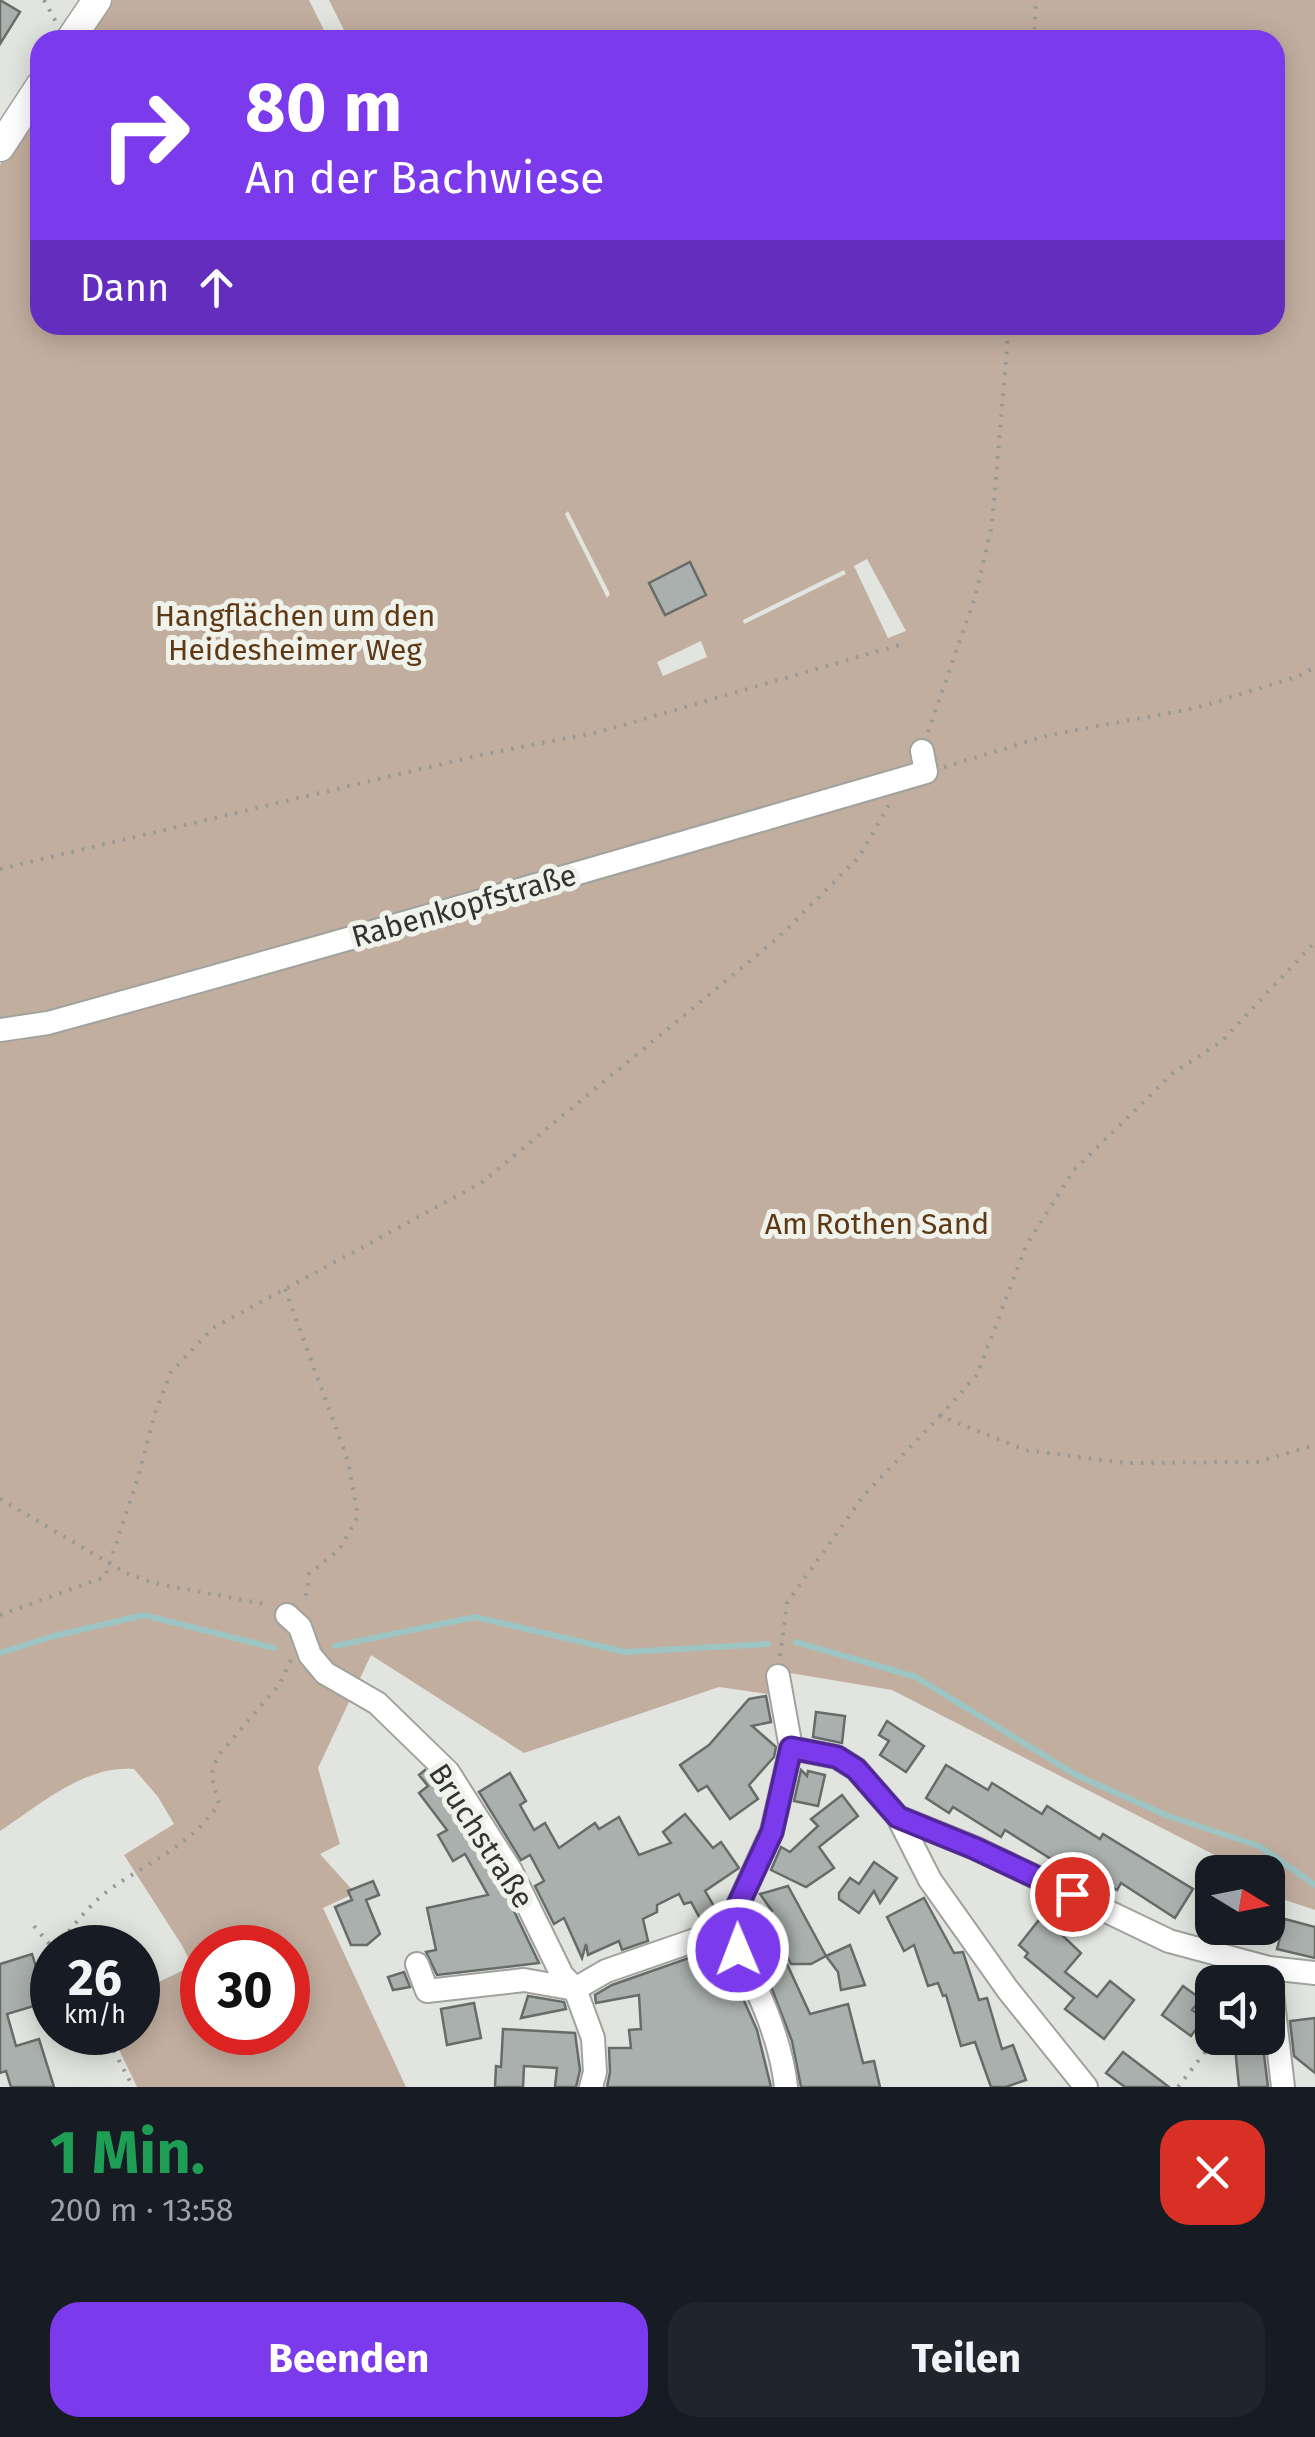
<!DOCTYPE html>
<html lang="de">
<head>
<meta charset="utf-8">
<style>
	:root { --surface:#171b24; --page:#20242c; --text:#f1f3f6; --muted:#9ea1a6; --accent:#7c3aed }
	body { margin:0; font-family:"Fira Sans",sans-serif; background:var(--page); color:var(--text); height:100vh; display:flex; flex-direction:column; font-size:38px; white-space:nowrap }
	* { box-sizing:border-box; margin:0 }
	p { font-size:32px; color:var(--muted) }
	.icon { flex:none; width:55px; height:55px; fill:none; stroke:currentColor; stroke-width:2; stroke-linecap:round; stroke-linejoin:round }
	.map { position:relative; height:2087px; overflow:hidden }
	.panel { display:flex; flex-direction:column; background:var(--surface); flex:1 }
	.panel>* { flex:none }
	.banner { position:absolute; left:30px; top:30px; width:1255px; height:305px; border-radius:30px; box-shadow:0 5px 25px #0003; background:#7c3aed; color:#fff; overflow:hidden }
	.needle { width:65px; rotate:100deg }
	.buttons { position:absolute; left:1195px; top:1855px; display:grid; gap:20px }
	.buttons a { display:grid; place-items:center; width:90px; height:90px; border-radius:20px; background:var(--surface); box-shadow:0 5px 25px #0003; font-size:50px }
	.speed { position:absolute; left:30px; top:1925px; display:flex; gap:20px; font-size:50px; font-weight:700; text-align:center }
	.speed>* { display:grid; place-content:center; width:130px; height:130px; border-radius:50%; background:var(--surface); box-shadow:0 5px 25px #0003; line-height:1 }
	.speed small { font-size:25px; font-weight:400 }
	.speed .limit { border:15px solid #d22; background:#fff; color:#111 }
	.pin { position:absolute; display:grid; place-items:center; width:85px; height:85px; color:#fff; margin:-42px; border:5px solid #fff; border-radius:50%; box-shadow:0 2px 10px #0007 }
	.me { position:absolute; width:110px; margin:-55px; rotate:359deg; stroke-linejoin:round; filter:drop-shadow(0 0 8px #0008) }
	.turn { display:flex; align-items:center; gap:35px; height:210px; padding:0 50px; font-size:45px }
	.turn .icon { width:130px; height:130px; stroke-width:2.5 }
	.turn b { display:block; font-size:70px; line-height:85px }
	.then { display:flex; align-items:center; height:95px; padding:0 50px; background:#0003; gap:20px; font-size:38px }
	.round { display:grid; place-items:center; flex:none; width:105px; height:105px; border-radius:30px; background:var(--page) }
	.head { display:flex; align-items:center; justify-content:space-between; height:170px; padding:0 50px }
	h1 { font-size:60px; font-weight:700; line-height:75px; color:#1e9e55 }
	.button { display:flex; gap:20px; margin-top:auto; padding:20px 50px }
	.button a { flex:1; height:115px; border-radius:30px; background:var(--accent); color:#fff; font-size:40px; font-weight:700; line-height:115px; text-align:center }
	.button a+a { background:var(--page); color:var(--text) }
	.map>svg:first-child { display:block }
	.green { fill:#c2ae9f; fill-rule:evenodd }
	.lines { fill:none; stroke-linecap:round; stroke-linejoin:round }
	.stream { stroke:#9cc5c3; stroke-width:6 }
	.building { fill:#aab0ad; stroke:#676c69; stroke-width:2.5 }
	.minor-casing { stroke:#a0a29d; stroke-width:26 }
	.major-casing { stroke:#a0a29d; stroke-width:31 }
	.path { stroke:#979995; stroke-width:4; stroke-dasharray:2.5 8; stroke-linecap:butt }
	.minor { stroke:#fff; stroke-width:22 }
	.major { stroke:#fff; stroke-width:28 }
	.route-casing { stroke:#51269a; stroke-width:25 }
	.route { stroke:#7c3aed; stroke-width:18 }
	.labels { text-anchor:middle; stroke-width:10; stroke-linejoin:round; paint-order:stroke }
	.park-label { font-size:30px; fill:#5f3814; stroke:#f0f2ec }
	.street-label { font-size:30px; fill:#333432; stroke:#f0f2ec }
</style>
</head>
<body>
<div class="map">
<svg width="1315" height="2087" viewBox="0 0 1315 2087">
	<rect width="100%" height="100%" fill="#e2e5df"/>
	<g class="green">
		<path d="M 109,0 L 309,0 L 329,40 L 82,40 Z"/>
		<path d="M 329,0 L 1315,0 L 1315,1910 L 1282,1899 L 1285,1894 L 1268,1884 L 1268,1872 L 1248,1872 L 892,1690 L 784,1672 L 774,1695 L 719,1687 L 524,1753 L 371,1655 L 318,1768 L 340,1844 L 320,1854 L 355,1893 L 323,1908 L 406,2087 L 137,2087 L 111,2033 L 138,2032 L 138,1992 L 192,1966 L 183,1947 L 124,1855 L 174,1824 L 158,1797 L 134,1769 C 84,1765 40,1805 0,1831 L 0,165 L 40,104 L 40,325 L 1275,325 L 1275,40 L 349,40 ZM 568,511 L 610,594 L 607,598 L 565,514 ZM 867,559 L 906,631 L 888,638 L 854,566 ZM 844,570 L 846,574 L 744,624 L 743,620 ZM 701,641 L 707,657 L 663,676 L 657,662 ZM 202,1948 L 288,1948 L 288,2032 L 202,2032 Z"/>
	</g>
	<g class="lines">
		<g class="stream">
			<path d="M 796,1642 L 916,1677 L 1076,1775 L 1168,1816 L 1259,1846 L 1315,1885"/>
			<path d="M 335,1646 L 475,1617 L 625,1652 L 768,1644"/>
			<path d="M 0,1653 L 54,1636 L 144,1615 L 274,1648"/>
		</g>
	</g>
	<g class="building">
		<path d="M 0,0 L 20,12 L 0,44 Z"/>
		<path d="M 690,562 L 706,595 L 665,615 L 649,583 Z"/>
		<path d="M 766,1696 L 771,1722 L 752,1726 L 776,1747 L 774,1757 L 749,1785 L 758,1799 L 730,1819 L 707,1786 L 698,1791 L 680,1765 L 709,1745 L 749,1699 Z"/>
		<path d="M 816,1712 L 845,1716 L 842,1743 L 813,1737 Z"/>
		<path d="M 887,1721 L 924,1746 L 906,1772 L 880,1755 L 889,1741 L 879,1735 Z"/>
		<path d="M 946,1765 L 988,1790 L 992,1783 L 1042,1814 L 1047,1806 L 1100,1839 L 1103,1834 L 1193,1889 L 1175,1918 L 1121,1883 L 1117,1890 L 1060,1857 L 1056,1862 L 1005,1830 L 1001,1837 L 953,1807 L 949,1813 L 926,1798 Z"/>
		<path d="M 425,1770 L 436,1782 L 498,1878 L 539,1963 L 437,1975 L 426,1952 L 436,1950 L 427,1908 L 488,1895 L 465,1854 L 453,1861 L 438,1835 L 447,1830 L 419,1793 L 428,1786 L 419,1775 Z"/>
		<path d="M 801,1770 L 807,1776 L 808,1771 L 825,1775 L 818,1806 L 794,1801 Z"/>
		<path d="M 510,1773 L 526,1801 L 520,1805 L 534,1830 L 545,1823 L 559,1848 L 595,1823 L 599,1829 L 619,1817 L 639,1855 L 671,1843 L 663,1832 L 685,1814 L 713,1848 L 721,1842 L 739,1868 L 705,1891 L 718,1913 L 716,1917 L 702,1922 L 691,1902 L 684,1904 L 679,1894 L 657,1905 L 657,1912 L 643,1919 L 648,1941 L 622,1950 L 619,1941 L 588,1955 L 586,1944 L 582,1958 L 564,1918 L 554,1924 L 535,1886 L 544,1881 L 530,1855 L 521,1860 L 479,1792 Z"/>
		<path d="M 842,1795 L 858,1816 L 819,1847 L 834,1868 L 806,1887 L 771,1870 L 781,1847 L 790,1852 L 818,1826 L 811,1819 Z"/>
		<path d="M 874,1862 L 897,1878 L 880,1903 L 874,1891 L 859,1913 L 839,1899 L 839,1893 L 850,1878 L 859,1884 Z"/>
		<path d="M 373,1881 L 379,1895 L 366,1900 L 380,1934 L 367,1945 L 351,1945 L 335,1907 L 352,1900 L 348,1891 Z"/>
		<path d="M 788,1886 L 826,1956 L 811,1964 L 791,1964 L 766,1915 L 772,1911 L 760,1894 Z"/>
		<path d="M 924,1898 L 954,1953 L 963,1952 L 979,2000 L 987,1998 L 1002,2049 L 1013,2045 L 1026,2080 L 1006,2087 L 991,2087 L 975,2042 L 961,2046 L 946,1995 L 943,1996 L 938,1983 L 928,1986 L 914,1945 L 904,1951 L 887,1917 Z"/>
		<path d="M 1042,1916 L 1081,1953 L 1065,1972 L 1097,1997 L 1110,1981 L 1134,2000 L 1104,2039 L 1065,2009 L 1074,1998 L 1025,1957 L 1028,1953 L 1019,1945 Z"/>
		<path d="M 1285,1919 L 1315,1927 L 1315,1958 L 1277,1949 Z"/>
		<path d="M 850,1945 L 865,1985 L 841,1990 L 838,1972 L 826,1956 Z"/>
		<path d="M 720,1947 L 757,2030 L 771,2087 L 607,2087 L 610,2072 L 609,2048 L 631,2048 L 629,2030 L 641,2029 L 639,1995 L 596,2003 L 595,1995 L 612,1985 Z"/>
		<path d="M 32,1954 L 47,2002 L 7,2014 L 16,2046 L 39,2039 L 54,2087 L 11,2087 L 6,2071 L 0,2073 L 0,1964 Z"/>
		<path d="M 787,1964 L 810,2014 L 848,2004 L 863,2063 L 874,2061 L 880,2087 L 801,2087 L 792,2041 L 765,1971 Z"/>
		<path d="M 404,1972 L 410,1987 L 393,1990 L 388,1977 Z"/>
		<path d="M 1183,1986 L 1201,1999 L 1192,2010 L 1204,2018 L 1191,2036 L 1162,2015 Z"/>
		<path d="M 528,1996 L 564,2002 L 566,2009 L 521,2018 Z"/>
		<path d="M 474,2003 L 481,2038 L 447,2045 L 441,2009 Z"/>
		<path d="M 1315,2018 L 1315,2073 L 1294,2056 L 1290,2021 Z"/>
		<path d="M 503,2029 L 575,2033 L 580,2070 L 576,2087 L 555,2087 L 557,2068 L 524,2066 L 523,2087 L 495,2087 L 496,2066 L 501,2067 Z"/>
		<path d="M 1234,2038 L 1262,2038 L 1268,2087 L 1239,2087 Z"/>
		<path d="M 1123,2052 L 1169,2087 L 1125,2087 L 1106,2073 Z"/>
	</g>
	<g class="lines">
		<defs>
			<g id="minor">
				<path d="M 0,1030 L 48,1023 C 342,942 634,857 926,772 L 922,751"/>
				<path d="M 287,1615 L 300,1627 L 310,1655 L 325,1673 L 377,1703 L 448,1772 L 511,1871 L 562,1975 L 575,1989 L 593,2038 L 595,2072 L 591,2087"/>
				<path d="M 791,1748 L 837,1757 L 856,1769 L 898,1817 L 930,1880 L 1008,1990 L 1086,2087"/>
				<path d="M 898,1817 L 975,1848 L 1169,1941 L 1269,1968 L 1315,1973"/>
				<path d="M 727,1929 C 752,1978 780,2031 786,2087"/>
				<path d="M 417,1964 L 427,1991 L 524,1980 L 575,1989"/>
				<path d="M 1269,1968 L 1283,2087"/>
				<path d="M 575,1989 L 606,1971 L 727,1929 L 772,1831 L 791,1748 L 778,1676"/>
			</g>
			<g id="major">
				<path d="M 70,40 L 97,0"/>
				<path d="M 0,147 L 40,86"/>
			</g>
		</defs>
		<use href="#minor" class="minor-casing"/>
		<use href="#major" class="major-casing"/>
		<g class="path">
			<path d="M 44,0 L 56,22"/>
			<path d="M 1034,40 L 1036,0"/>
			<path d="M 928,732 L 976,594 L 992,525 L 1009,325"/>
			<path d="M 944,767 L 1050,735 L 1196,708 L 1299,676 L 1315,667"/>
			<path d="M 0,869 L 480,755 L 599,732 L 903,644"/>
			<path d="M 285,1289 L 348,1461 L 358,1516 L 339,1550 L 309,1574 L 305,1603"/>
			<path d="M 940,1416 L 977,1375 L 1026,1246 L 1073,1171 L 1173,1073 L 1222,1041 L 1315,942"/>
			<path d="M 0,1499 L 126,1573 L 154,1583 L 269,1605"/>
			<path d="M 0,1615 L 105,1577 L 139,1474 L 155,1413 L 171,1372 L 213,1328 L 481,1183 L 779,937 L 859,857 L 890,803"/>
			<path d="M 780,1656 L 787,1603 L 864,1495 L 940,1416 L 1025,1450 L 1125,1463 L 1257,1462 L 1315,1445"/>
			<path d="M 34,1926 L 53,1948"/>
			<path d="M 56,1948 C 72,1927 88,1906 109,1890 C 151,1860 188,1848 219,1804 L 211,1775 L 218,1756 L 279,1685 L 291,1660"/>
			<path d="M 104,2032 L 133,2087"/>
			<path d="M 1178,2087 L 1216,2038"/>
		</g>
		<use href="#minor" class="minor"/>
		<use href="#major" class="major"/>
	</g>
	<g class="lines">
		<defs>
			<path id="route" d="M 738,1950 L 727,1929 L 772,1832 L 791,1748 L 837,1757 L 856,1769 L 898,1817 L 974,1848 L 1072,1894"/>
		</defs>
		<use href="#route" class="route-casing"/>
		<use href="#route" class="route"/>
	</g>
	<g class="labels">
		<g class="park-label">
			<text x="295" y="626">Hangflächen um den<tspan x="295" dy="34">Heidesheimer Weg</tspan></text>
			<text x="877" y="1234">Am Rothen Sand</text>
		</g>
		<g class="street-label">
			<text transform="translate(464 906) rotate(-16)" y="10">Rabenkopfstraße</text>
			<text transform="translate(481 1836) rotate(57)" y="10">Bruchstraße</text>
		</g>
	</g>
</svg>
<div class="buttons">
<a><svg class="needle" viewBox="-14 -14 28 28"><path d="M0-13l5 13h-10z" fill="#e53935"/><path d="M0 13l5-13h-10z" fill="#9ea1a6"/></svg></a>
<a><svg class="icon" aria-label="sound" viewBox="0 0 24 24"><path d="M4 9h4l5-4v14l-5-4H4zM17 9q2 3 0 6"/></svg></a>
</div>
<div class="speed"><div>26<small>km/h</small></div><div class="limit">30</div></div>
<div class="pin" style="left:1072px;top:1894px;background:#d93025"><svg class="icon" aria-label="arrive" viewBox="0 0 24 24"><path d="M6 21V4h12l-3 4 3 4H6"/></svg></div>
<svg class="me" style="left:738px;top:1950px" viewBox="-20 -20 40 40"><circle r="17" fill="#7c3aed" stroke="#fff" stroke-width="3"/><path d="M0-11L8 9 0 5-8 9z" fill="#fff"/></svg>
<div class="banner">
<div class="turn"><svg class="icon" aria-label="right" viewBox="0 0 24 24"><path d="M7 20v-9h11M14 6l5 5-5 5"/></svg><div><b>80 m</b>An der Bachwiese</div></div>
<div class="then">Dann<svg class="icon" aria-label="ahead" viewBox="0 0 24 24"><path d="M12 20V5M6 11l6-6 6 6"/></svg></div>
</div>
</div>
<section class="panel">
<div class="head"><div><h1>1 Min.</h1><p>200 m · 13:58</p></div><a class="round" style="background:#d93025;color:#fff"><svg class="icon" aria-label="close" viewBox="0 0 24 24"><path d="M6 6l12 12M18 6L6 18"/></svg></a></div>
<div class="button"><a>Beenden</a><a>Teilen</a></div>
</section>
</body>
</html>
